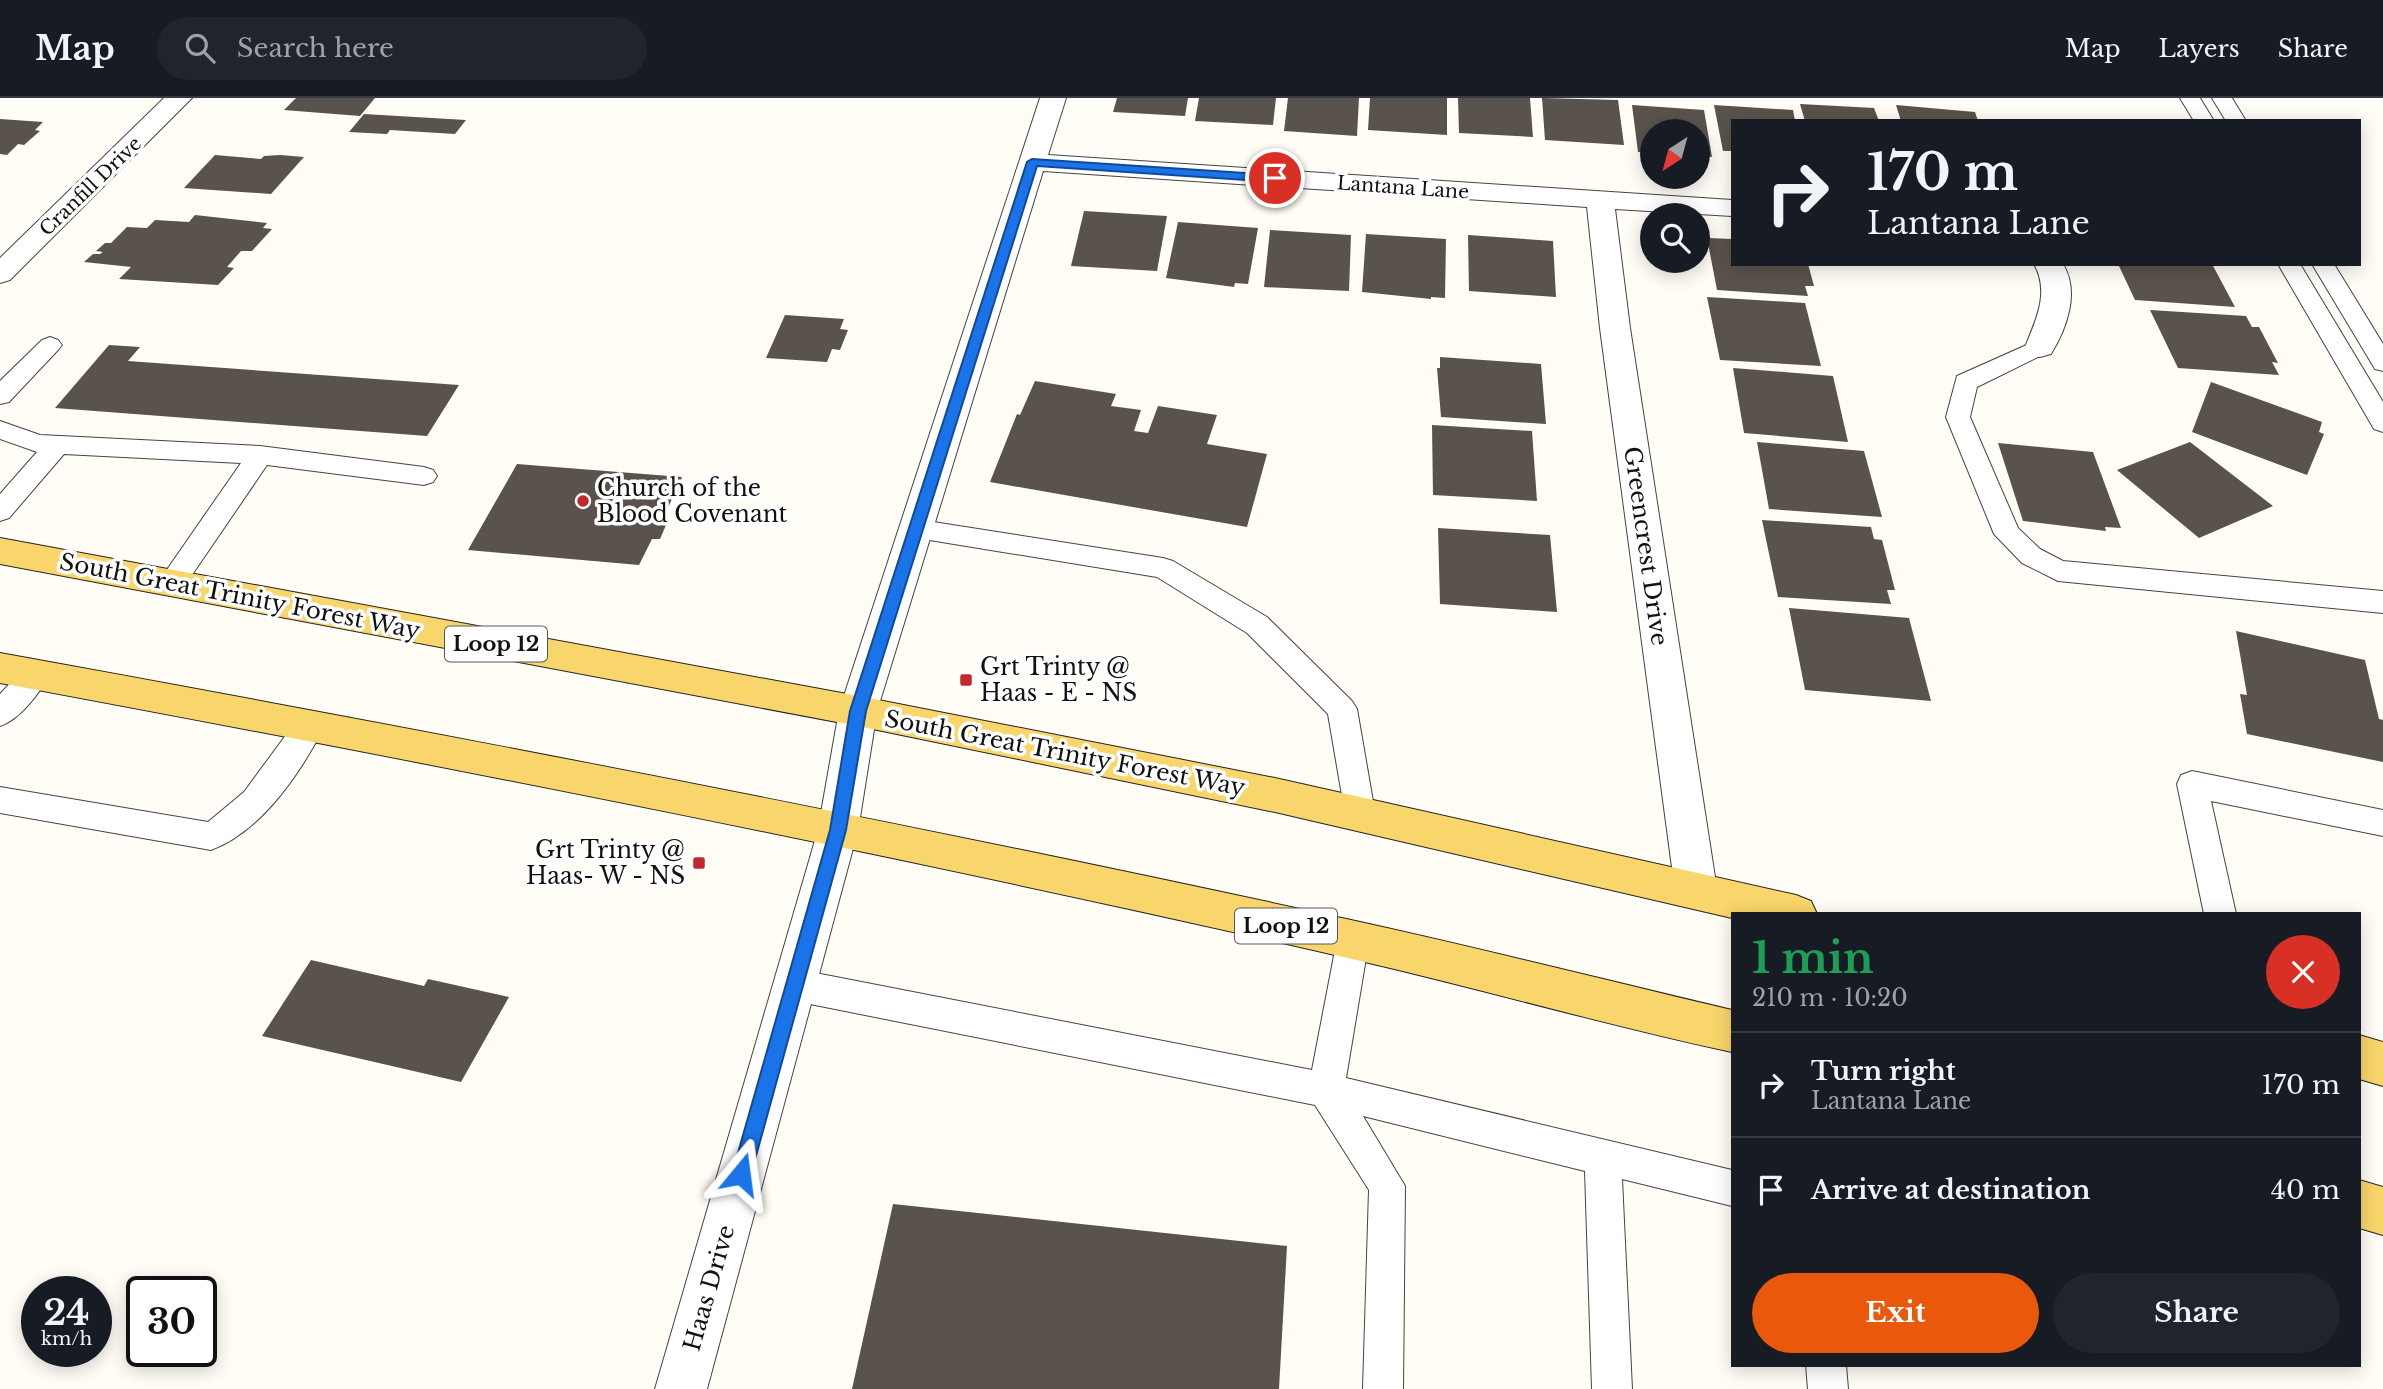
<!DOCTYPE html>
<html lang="en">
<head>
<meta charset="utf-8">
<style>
	:root { --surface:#171b24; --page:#20242c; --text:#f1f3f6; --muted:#9ea1a6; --line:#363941; --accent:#ea580c }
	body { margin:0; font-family:"Libre Baskerville",serif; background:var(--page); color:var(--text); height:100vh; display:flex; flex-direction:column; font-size:26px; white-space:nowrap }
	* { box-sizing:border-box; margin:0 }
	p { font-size:23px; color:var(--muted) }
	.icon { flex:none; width:38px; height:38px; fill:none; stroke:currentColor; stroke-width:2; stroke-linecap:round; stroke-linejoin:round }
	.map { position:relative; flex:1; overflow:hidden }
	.panel { position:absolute; left:1731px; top:814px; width:630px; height:455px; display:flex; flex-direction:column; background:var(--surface); border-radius:0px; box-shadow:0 4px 18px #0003 }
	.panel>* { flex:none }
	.top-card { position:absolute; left:1731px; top:21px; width:630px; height:147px; border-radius:0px; box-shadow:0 4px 18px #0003; background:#171b24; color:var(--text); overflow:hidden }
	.needle { width:46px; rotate:216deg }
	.controls { position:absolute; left:1640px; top:21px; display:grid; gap:14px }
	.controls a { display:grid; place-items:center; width:70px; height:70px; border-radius:50%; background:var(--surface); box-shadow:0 4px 18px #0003; font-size:35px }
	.speed { position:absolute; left:21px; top:1178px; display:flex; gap:14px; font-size:35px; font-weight:700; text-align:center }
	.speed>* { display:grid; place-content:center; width:91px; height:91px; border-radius:50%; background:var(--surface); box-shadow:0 4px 18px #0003; line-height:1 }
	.speed small { font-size:18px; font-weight:400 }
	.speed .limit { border:4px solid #111; border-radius:10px; background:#fff; color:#111 }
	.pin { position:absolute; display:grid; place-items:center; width:60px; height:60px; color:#fff; margin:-30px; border:4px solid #fff; border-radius:50%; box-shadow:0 2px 7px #0007 }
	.me { position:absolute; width:77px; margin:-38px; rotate:16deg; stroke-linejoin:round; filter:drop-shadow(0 0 5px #0008) }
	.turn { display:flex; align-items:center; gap:24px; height:147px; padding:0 21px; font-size:32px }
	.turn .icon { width:91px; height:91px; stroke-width:2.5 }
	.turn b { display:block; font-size:49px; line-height:60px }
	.round { display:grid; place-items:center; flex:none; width:74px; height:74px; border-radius:37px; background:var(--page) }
	.headline { display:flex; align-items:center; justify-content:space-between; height:119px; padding:0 21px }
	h1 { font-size:42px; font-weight:700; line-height:52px; color:#1e9e55 }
	.action { display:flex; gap:14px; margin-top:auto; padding:14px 21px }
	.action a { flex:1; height:80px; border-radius:42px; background:var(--accent); color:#fff; font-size:28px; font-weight:700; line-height:80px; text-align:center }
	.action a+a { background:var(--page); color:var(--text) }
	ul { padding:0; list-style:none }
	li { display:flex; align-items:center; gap:21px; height:105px; padding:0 21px; border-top:2px solid var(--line) }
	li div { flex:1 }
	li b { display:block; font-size:26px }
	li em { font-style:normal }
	header { display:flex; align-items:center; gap:42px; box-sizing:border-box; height:98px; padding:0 35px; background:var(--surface); border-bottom:2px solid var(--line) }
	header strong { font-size:33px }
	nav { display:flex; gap:38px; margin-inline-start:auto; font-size:24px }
	.search { width:490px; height:63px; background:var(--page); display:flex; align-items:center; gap:18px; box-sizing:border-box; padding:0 24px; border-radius:38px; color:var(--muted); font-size:26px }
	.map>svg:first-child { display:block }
	.building { fill:#5a524d }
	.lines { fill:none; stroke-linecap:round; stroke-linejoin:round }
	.service-casing { stroke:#444; stroke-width:2 }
	.minor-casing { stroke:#444; stroke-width:2 }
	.primary-casing { stroke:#222; stroke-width:2 }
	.service { fill:#fff; fill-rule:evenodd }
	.minor { fill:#fff; fill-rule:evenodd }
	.primary { fill:#f9d66b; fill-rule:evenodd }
	.route { fill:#1a73e8; stroke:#114b97; stroke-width:2 }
	.poi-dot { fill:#c4262e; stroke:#fff; stroke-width:2.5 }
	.labels { text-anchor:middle; stroke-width:7; stroke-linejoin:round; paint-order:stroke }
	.far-street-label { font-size:19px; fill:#111; stroke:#fff }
	.shield { fill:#fff; stroke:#585858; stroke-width:2 }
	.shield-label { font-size:21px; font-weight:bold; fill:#111 }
	.poi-label { font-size:23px; fill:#111; stroke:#fff; text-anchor:start }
	.street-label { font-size:23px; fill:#111; stroke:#fff }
</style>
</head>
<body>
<header>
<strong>Map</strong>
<div class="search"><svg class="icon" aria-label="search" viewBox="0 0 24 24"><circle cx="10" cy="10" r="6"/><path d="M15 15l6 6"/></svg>Search here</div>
<nav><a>Map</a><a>Layers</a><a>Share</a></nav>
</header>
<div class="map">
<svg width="2383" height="1291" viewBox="0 0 2383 1291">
	<rect width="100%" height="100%" fill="#fffdf5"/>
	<g class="building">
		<path d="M 296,0 L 375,0 L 360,18 L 284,12 Z"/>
		<path d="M 1117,0 L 1188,0 L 1185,18 L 1113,14 Z"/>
		<path d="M 1199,0 L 1276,0 L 1273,27 L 1195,23 Z"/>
		<path d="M 1288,0 L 1359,0 L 1357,38 L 1284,33 Z"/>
		<path d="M 1370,0 L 1447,0 L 1447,37 L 1368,32 Z"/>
		<path d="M 1458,0 L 1530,0 L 1533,39 L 1459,35 Z"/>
		<path d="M 1542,0 L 1618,2 L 1624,47 L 1545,42 Z"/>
		<path d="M 1800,6 L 1874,10 L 1879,23 L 1805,23 Z"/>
		<path d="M 1632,7 L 1704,12 L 1712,59 L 1698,58 L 1698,33 L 1652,33 L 1652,55 L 1638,54 Z"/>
		<path d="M 1714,7 L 1793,12 L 1795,23 L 1732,23 L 1732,53 L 1723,53 Z"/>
		<path d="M 1896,7 L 1975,14 L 1978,23 L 1901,23 Z"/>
		<path d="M 364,16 L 466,22 L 455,36 L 390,32 L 387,36 L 349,34 Z"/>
		<path d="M 0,21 L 43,24 L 35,32 L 40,33 L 24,47 L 18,46 L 7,57 L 0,56 Z"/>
		<path d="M 215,57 L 261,61 L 264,58 L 280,57 L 304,59 L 271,96 L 184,90 Z"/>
		<path d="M 1084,113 L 1167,118 L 1157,173 L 1071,168 Z"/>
		<path d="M 195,117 L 267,125 L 263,130 L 272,131 L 252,153 L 241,153 L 227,169 L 234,170 L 218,187 L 119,181 L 131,169 L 84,164 L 93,156 L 100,156 L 103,154 L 96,153 L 105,145 L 111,145 L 127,129 L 147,130 L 155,122 L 189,124 Z"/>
		<path d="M 1178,124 L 1258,130 L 1248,186 L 1235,185 L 1234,189 L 1166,180 Z"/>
		<path d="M 1270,132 L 1351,137 L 1349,193 L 1264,189 Z"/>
		<path d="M 1366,136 L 1446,141 L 1445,200 L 1431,199 L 1431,201 L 1362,194 Z"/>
		<path d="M 1468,137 L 1553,143 L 1556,199 L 1469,193 Z"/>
		<path d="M 1707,140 L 1732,141 L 1732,166 L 1808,166 L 1814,188 L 1805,188 L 1808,198 L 1717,192 Z"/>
		<path d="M 2118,166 L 2212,166 L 2235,209 L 2135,202 Z"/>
		<path d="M 1707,199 L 1805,205 L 1821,268 L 1720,262 Z"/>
		<path d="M 2150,212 L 2246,218 L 2252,229 L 2259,229 L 2278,265 L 2272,264 L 2279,277 L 2178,270 Z"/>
		<path d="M 785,217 L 844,221 L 840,231 L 848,232 L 840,252 L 832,251 L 827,264 L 766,260 Z"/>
		<path d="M 109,247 L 140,249 L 128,263 L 459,287 L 427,338 L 55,310 Z"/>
		<path d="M 1440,259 L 1541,266 L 1546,326 L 1441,319 L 1437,270 L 1440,270 Z"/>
		<path d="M 1733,270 L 1833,278 L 1848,344 L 1744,335 Z"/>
		<path d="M 1035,283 L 1116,296 L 1111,308 L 1141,312 L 1134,333 L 1148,335 L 1158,308 L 1217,317 L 1207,346 L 1267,356 L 1247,429 L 990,384 L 1017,316 L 1020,317 Z"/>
		<path d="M 2211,284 L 2322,324 L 2319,334 L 2324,336 L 2307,377 L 2192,334 Z"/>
		<path d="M 1432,327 L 1532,333 L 1537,403 L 1433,397 Z"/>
		<path d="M 1757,344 L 1864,353 L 1882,419 L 1769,411 Z"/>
		<path d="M 2190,344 L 2273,408 L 2199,440 L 2117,372 Z"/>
		<path d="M 1998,345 L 2093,354 L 2121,430 L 2105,429 L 2106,433 L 2023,423 Z"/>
		<path d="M 517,366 L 542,368 L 682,379 L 660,427 L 666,427 L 660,441 L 652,441 L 639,467 L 468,452 Z"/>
		<path d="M 1762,422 L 1871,429 L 1874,441 L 1882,442 L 1895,492 L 1887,492 L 1891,506 L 1778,499 Z"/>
		<path d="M 1438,430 L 1550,437 L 1557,514 L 1440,506 Z"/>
		<path d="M 1789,510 L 1909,520 L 1931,603 L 1805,592 Z"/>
		<path d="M 2236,533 L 2365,562 L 2379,621 L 2383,622 L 2383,664 L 2247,636 L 2240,596 L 2247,597 Z"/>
		<path d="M 311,862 L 424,888 L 428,881 L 509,899 L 461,984 L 262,938 Z"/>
		<path d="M 893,1106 L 1287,1148 L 1279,1291 L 852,1291 Z"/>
	</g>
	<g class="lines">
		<defs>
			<g id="service">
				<path d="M 2180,0 L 2200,0 L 2214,23 L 2194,23 Z"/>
				<path d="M 2212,0 L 2232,0 L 2246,23 L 2226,23 Z"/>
				<path d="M 2278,166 L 2300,166 L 2383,304 L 2383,334 L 2374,331 Z"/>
				<path d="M 2312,166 L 2334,166 L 2383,246 L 2383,273 L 2375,271 Z"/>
				<path d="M 50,239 L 58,242 L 62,247 L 58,252 L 9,304 L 0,306 L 0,283 L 42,242 Z"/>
				<path d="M 2040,241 L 2048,244 L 2052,249 L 2048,254 L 1977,289 L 1970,319 L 2018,430 L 2040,451 L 2063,463 L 2383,493 L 2383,515 L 2058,483 L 2022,465 L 1994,436 L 1946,319 L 1957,278 Z"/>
				<path d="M 0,323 L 40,337 L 260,348 L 424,369 L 433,372 L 437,378 L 433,384 L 424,387 L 267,367 L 181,493 L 171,496 L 161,493 L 157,486 L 241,365 L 64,356 L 9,420 L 0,423 L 0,396 L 37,354 L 0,341 Z"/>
				<path d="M 914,421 L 1163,460 L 1173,463 L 1267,519 L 1352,603 L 1357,611 L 1375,715 L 1371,724 L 1360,728 L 1349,724 L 1345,715 L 1328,616 L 1247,535 L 1157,479 L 905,438 L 901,431 L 905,424 Z"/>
				<path d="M 35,566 L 45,569 L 49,577 C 40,595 19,622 0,628 L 0,596 L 25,569 Z"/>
				<path d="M 310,615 L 320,618 L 325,627 C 302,673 261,734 211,752 L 0,715 L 0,689 L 208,724 L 244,694 L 300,618 Z"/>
				<path d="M 2192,673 L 2383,712 L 2383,738 L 2211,703 L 2236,816 L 2204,816 L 2177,686 L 2181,677 Z"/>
				<path d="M 1353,827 L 1365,831 L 1369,842 L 1346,980 L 1732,1072 L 1732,1108 L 1622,1081 L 1632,1291 L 1592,1291 L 1585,1073 L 1363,1018 L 1405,1088 L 1403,1291 L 1363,1291 L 1369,1092 L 1315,1007 L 795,903 L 783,898 L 778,887 L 783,876 L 795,871 L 1312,972 L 1337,842 L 1341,831 Z"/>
				<path d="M 1806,1267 L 1846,1267 L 1848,1291 L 1808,1291 Z"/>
			</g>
			<g id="minor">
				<path d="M 164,0 L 192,0 L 10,182 L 0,185 L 0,160 Z"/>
				<path d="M 1040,0 L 1066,0 L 1048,57 L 1732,102 L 1732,118 L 1615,111 L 1630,230 L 1717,792 L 1711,805 L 1696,810 L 1681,805 L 1675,792 L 1600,230 L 1587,109 L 1043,73 L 877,613 L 858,732 L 707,1291 L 655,1291 L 818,732 L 839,613 Z"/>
				<path d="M 2034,166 L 2063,166 C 2080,194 2067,230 2051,256 L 2040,259 L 2029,256 L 2025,249 C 2036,222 2050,194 2034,166 Z"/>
			</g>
			<g id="primary">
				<path d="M 0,440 L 858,598 L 1275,680 L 1796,797 L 1811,803 L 1817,816 L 1732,816 L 1732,820 L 1275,714 L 858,628 L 0,466 Z"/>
				<path d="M 0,555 C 452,637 903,724 1351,822 C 1479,850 1605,882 1732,912 L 1732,954 C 1605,927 1479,890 1352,861 C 904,758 452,669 0,585 Z"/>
				<path d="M 2359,937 L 2383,944 L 2383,988 L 2359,981 Z"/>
				<path d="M 2359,1082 L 2383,1089 L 2383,1137 L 2359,1130 Z"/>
			</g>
		</defs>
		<use href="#service" class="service-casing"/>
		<use href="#minor" class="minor-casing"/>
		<use href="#primary" class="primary-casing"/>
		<use href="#service" class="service"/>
		<use href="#minor" class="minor"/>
		<use href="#primary" class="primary"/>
	</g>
	<path class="route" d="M 1032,61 L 1275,77 L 1281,80 L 1275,84 L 1037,68 L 866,613 L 846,732 L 751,1076 L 748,1082 L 741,1085 L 735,1082 L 732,1076 L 830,732 L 850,613 L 1027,64 Z"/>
	<g class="poi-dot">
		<circle cx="583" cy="403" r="7"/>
		<rect x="959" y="575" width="14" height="14" rx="3.5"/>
		<rect x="692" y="758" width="14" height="14" rx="3.5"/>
	</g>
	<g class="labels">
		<g class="far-street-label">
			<text transform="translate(90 88) rotate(-44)" y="7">Cranfill Drive</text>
			<text transform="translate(1403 89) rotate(4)" y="7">Lantana Lane</text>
		</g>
		<g class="shield">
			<rect x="445" y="528.5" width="102" height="35" rx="5"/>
			<rect x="1235" y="810.5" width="102" height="35" rx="5"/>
		</g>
		<g class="shield-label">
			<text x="496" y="553">Loop 12</text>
			<text x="1286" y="835">Loop 12</text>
		</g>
		<g class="poi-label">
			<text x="597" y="398">Church of the<tspan x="597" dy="26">Blood Covenant</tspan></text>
			<text x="980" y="577">Grt Trinty @<tspan x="980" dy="26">Haas - E - NS</tspan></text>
			<text x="685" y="760" text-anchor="end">Grt Trinty @<tspan x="685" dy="26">Haas- W - NS</tspan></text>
		</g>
		<g class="street-label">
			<text transform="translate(1646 448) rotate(82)" y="8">Greencrest Drive</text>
			<text transform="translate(240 498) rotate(11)" y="8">South Great Trinity Forest Way</text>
			<text transform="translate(1065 655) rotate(11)" y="8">South Great Trinity Forest Way</text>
			<text transform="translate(709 1190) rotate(-74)" y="8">Haas Drive</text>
		</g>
	</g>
</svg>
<div class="controls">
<a><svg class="needle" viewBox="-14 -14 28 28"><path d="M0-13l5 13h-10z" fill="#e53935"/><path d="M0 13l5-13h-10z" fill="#9ea1a6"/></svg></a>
<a><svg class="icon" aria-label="search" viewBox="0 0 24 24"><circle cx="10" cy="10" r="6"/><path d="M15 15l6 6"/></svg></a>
</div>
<div class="speed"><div>24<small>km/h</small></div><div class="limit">30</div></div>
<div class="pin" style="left:1275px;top:80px;background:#d93025"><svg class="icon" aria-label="arrive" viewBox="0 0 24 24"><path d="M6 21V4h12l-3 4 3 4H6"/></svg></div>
<svg class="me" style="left:741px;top:1076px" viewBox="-20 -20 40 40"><path d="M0-17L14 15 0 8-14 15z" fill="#1a73e8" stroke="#fff" stroke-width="4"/></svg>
<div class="top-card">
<div class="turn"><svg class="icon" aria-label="right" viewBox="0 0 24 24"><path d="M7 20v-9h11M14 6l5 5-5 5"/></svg><div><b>170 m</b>Lantana Lane</div></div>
</div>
<section class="panel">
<div class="headline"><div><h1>1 min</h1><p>210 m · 10:20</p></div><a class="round" style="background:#d93025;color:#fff"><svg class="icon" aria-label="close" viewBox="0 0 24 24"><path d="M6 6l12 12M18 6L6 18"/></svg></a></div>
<ul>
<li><svg class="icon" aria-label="right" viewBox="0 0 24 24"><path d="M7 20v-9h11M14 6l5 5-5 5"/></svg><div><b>Turn right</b><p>Lantana Lane</p></div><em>170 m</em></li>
<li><svg class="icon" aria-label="arrive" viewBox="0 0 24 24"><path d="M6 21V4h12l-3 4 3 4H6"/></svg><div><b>Arrive at destination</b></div><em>40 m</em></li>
</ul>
<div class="action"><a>Exit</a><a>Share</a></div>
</section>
</div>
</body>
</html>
